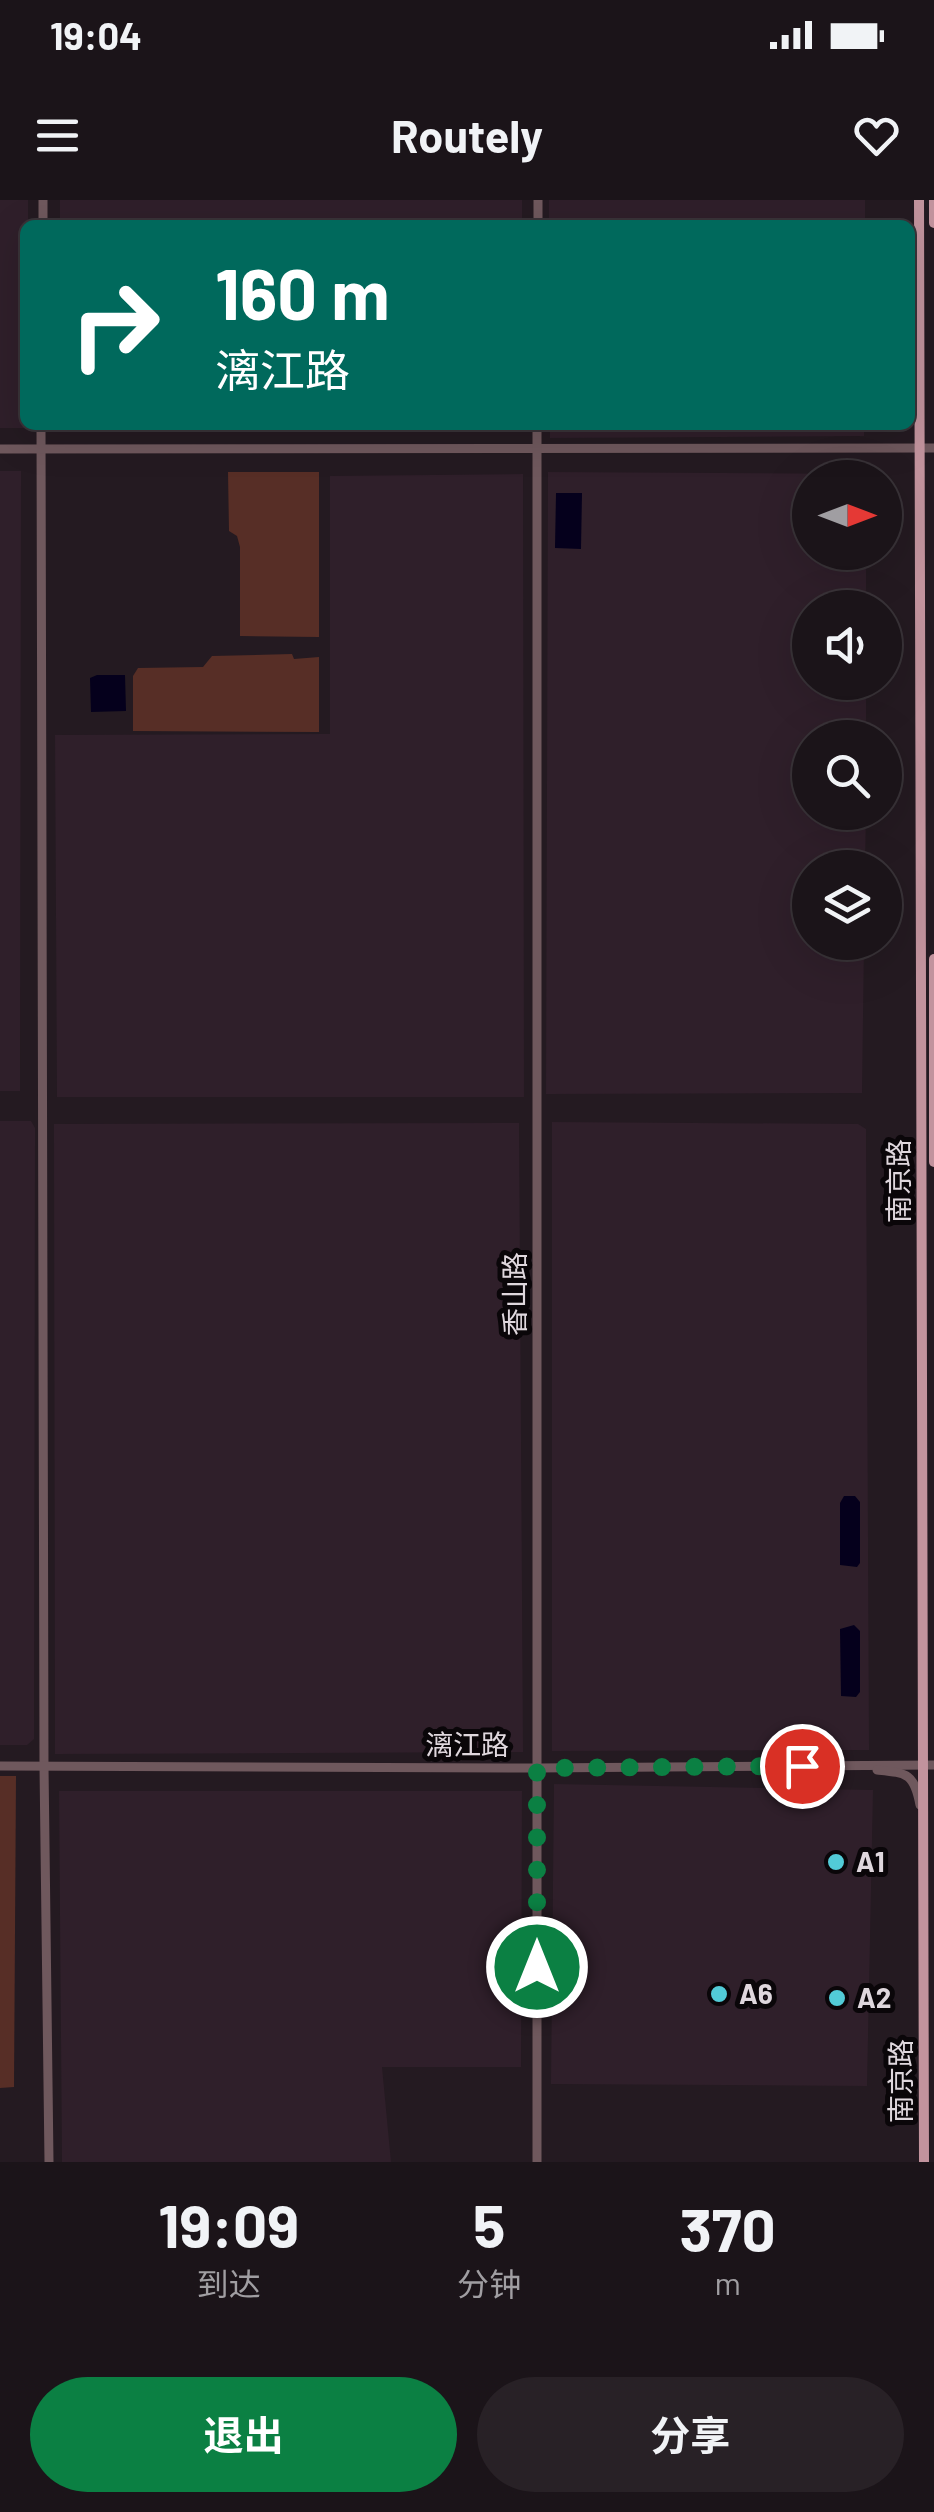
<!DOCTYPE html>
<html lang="zh">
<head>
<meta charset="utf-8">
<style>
	:root { --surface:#1b1419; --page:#282126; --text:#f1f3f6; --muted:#a09ea2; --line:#393338; --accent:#0b8043 }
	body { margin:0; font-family:Barlow,"Noto Sans SC",sans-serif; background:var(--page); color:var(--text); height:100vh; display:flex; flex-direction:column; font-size:38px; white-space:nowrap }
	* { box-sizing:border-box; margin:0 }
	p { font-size:32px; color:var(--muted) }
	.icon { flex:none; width:55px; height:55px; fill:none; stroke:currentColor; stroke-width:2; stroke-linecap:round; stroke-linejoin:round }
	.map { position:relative; height:1962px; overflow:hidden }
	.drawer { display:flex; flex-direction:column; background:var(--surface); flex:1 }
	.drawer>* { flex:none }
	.guide { position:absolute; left:20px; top:20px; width:895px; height:210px; border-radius:15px; box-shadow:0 10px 40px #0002,0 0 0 2px var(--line); background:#00695c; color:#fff; overflow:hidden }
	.needle { width:65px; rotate:90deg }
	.controls { position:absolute; left:792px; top:260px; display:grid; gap:20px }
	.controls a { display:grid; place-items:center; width:110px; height:110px; border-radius:50%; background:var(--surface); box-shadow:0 10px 40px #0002,0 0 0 2px var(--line); font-size:50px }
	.pin { position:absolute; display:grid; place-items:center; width:85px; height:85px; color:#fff; margin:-42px; border:5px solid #fff; border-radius:50%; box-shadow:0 2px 10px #0007 }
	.me { position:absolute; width:110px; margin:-55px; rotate:0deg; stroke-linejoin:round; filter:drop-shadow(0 0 8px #0008) }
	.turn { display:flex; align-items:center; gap:35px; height:210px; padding:0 30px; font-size:45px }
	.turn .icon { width:130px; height:130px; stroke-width:2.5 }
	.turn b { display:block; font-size:70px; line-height:85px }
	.eta { display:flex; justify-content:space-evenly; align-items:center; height:170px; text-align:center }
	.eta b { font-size:60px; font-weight:700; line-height:70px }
	.primary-button { display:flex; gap:20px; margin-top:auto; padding:20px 30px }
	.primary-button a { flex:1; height:115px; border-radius:60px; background:var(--accent); color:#fff; font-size:40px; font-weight:700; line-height:115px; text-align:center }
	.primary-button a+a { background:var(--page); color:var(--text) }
	.status { display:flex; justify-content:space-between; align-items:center; height:70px; padding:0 50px; background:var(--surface); direction:ltr }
	.status svg { height:28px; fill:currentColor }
	header { display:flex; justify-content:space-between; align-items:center; height:130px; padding:0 30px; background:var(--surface); font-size:45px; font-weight:700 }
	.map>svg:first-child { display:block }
	.built { fill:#2f1f2a }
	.green { fill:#572e26 }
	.water { fill:#05001c }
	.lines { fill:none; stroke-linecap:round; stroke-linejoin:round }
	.minor { stroke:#6f585d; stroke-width:9 }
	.major { stroke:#c2939d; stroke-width:10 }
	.route { stroke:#0b8043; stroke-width:18; stroke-dasharray:0 32.4 }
	.poi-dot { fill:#52cbd7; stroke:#0a0609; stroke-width:4 }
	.labels { text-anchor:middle; stroke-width:10; stroke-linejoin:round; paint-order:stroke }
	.street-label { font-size:28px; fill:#dfd7dd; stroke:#0a0609 }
	.poi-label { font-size:28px; font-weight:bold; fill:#dfd7dd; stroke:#0a0609; text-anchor:start }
</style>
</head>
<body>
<div class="status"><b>19:04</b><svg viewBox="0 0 49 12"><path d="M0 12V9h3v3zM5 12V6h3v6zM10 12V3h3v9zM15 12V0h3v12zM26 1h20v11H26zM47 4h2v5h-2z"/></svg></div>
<header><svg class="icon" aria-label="menu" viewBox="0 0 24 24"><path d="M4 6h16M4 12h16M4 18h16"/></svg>Routely<svg class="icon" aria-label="heart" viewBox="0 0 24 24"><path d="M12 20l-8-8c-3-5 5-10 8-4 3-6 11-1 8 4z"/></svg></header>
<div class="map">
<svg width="934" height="1962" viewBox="0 0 934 1962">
	<rect width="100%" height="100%" fill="#241a21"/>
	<g class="built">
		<path d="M 0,0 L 28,0 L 28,25 L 25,25 L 27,228 L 0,228 Z"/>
		<rect x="60" y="0" width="462" height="25"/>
		<rect x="549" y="0" width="316" height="25"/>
		<path d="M 59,225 L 504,225 L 485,232 L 65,230 Z"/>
		<path d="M 550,225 L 864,225 L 864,236 L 550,238 Z"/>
		<path d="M 0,271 L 21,271 L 20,891 L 0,891 Z"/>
		<path d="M 548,272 L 866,274 L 866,277 L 810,278 L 810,352 L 866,353 L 866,407 L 810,408 L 810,482 L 866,483 L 866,537 L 810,538 L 810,612 L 866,613 L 865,667 L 810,668 L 810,742 L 864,743 L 862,893 L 546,894 Z"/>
		<path d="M 523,274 L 524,897 L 57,897 L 55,535 L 330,534 L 330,276 Z"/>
		<path d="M 0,921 L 31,921 L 35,928 L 34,1539 L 27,1545 L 0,1545 Z"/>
		<path d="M 552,922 L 858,924 L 866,929 L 869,1550 L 552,1551 Z"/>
		<path d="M 519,923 L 523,1552 L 55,1554 L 54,924 Z"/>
		<path d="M 554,1584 L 873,1590 L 867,1886 L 551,1884 Z"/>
		<path d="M 59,1591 L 522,1591 L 521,1867 L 382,1867 L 391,1962 L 62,1962 Z"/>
	</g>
	<g class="green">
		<path d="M 228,272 L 319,272 L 319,437 L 240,436 L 240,347 L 237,336 L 229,331 Z"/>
		<path d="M 292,454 L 294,459 L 319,457 L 319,532 L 133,531 L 133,476 L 138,468 L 203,467 L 212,456 Z"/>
		<path d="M 0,1576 L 16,1576 L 14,1887 L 0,1888 Z"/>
	</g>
	<g class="water">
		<path d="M 556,293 L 582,293 L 581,349 L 555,348 Z"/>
		<path d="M 97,475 L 125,475 L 126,511 L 91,512 L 90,478 Z"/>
		<path d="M 844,1296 L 855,1296 L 860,1302 L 860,1363 L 857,1367 L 840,1365 L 840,1303 Z"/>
		<path d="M 854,1425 L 860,1431 L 860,1492 L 856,1497 L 841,1496 L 840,1429 Z"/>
	</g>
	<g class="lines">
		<g class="minor">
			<path d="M 43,25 L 43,0"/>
			<path d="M 538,25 L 538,0"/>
			<path d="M 41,225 L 44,1566 L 49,1962"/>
			<path d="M 0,249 L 934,248"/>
			<path d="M 0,1566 L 537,1568 L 934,1565"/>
			<path d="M 877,1570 C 907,1573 914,1573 920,1605"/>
			<path d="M 537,1962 L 537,225"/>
		</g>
		<g class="major">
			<path d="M 919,0 L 924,1962"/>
			<path d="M 934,0 L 934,23"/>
			<path d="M 934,759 L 934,962"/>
		</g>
	</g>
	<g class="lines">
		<path class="route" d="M 537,1767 L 537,1568 L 802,1566"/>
	</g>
	<g class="poi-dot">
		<circle cx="836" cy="1662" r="10"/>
		<circle cx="719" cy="1794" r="10"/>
		<circle cx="837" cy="1798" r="10"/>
	</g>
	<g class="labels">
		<g class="street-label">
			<text transform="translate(899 981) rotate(-90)" y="10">南京路</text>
			<text transform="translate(515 1094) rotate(-90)" y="10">香山路</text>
			<text x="467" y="1555">漓江路</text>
			<text transform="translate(901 1881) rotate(-90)" y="10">南京路</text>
		</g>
		<g class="poi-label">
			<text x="856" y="1672">A1</text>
			<text x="739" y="1804">A6</text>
			<text x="857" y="1808">A2</text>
		</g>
	</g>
</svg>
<div class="controls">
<a><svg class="needle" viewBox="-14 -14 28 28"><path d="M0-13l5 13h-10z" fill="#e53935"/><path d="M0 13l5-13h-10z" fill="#a09ea2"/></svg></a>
<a><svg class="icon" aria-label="sound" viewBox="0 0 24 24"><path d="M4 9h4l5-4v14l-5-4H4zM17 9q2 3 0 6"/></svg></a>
<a><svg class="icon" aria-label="search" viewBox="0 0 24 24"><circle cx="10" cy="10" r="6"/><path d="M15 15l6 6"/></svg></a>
<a><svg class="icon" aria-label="layers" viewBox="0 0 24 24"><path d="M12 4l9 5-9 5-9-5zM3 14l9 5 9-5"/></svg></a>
</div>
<div class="pin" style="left:802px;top:1566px;background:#d93025"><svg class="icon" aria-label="arrive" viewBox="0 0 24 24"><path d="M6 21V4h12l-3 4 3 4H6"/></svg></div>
<svg class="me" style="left:537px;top:1767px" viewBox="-20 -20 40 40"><circle r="17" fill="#0b8043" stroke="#fff" stroke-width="3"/><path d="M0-11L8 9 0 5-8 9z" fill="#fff"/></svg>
<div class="guide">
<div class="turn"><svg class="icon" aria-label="right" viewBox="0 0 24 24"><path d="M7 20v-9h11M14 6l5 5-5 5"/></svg><div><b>160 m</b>漓江路</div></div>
</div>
</div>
<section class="drawer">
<div class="eta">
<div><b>19:09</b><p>到达</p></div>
<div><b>5</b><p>分钟</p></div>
<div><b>370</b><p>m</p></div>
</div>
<div class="primary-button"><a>退出</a><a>分享</a></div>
</section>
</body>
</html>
